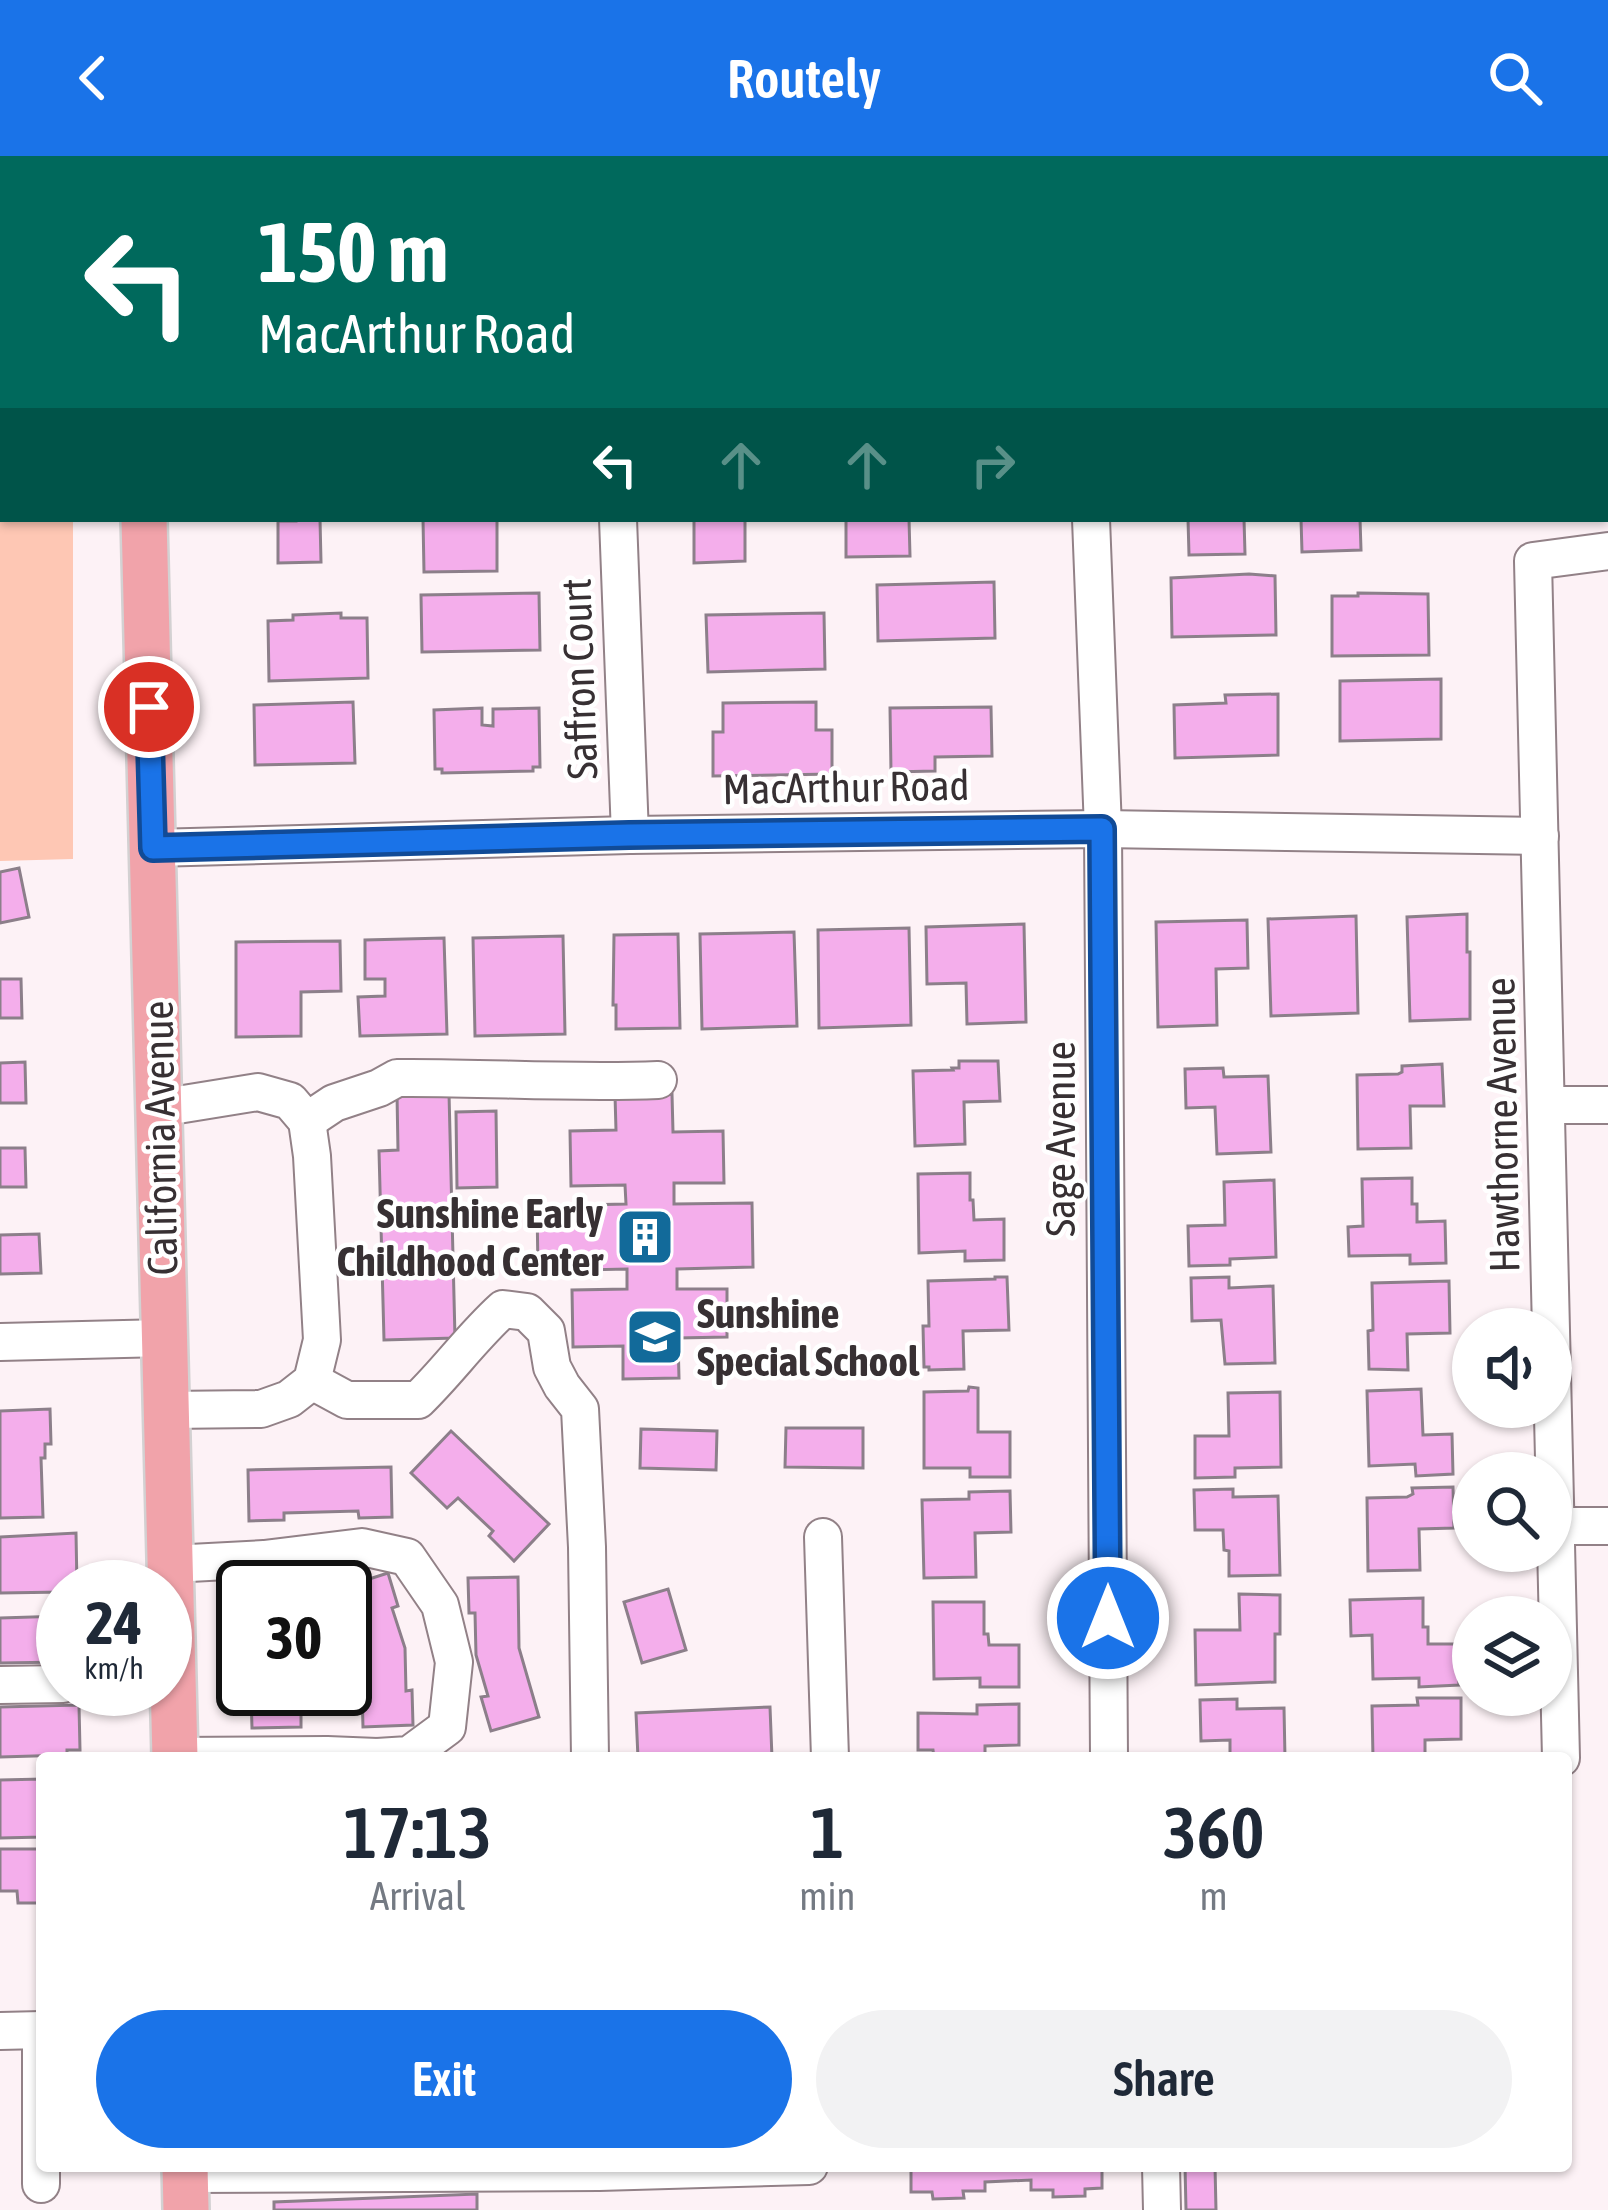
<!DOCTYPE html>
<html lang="en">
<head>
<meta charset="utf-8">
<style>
	:root { --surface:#fff; --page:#f2f2f3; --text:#1f2937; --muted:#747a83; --accent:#1a73e8 }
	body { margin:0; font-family:"Asap Condensed",sans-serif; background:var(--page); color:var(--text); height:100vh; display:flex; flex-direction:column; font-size:45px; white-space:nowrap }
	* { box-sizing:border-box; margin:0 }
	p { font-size:39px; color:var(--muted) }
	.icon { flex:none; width:66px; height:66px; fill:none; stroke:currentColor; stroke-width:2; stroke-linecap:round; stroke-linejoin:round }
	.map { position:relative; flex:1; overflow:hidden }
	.details { position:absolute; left:36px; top:1596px; width:1536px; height:420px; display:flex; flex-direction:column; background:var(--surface); border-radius:12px; box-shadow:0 3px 9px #0004 }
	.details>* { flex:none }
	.top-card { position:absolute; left:0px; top:0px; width:1608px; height:366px; box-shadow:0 3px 9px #0004; background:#00695c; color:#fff; overflow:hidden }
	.fabs { position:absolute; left:1452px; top:1152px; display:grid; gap:24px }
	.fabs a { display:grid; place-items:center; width:120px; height:120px; border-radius:50%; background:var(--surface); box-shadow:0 3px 9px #0004; font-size:60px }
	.speed { position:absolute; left:36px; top:1404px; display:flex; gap:24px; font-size:60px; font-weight:700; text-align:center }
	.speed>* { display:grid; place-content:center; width:156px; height:156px; border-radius:50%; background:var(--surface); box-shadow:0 3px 9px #0004; line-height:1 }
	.speed small { font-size:30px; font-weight:400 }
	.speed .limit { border:6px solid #111; border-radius:18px; background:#fff; color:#111 }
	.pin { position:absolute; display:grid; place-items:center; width:102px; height:102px; color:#fff; margin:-51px; border:6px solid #fff; border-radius:50%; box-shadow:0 3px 12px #0007 }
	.me { position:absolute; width:132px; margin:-66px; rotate:0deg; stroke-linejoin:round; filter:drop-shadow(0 0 9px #0008) }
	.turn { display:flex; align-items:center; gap:42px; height:252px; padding:0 60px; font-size:54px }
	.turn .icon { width:156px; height:156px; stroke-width:2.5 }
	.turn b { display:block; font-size:84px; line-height:102px }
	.lanes { display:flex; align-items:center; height:114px; padding:0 60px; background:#0003; justify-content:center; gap:60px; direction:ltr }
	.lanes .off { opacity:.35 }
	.eta { display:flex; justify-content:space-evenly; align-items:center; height:204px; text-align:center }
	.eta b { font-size:72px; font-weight:600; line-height:84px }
	.primary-button { display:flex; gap:24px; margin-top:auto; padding:24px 60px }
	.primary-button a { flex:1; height:138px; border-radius:72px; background:var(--accent); color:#fff; font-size:48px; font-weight:600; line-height:138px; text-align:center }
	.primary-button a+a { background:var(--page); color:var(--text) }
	header { display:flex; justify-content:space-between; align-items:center; height:156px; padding:0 60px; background:var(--accent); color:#fff; font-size:54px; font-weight:600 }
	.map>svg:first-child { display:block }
	.green { fill:#fec7b4 }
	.building { fill:#f4aeeb; stroke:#8c7f8a; stroke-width:3 }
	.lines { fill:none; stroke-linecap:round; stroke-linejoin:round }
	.minor-casing { stroke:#928187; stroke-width:40 }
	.major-casing { stroke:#d3d1d2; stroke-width:50 }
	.minor { stroke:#fff; stroke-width:36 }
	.major { stroke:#f1a3aa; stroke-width:45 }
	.route-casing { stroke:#114b97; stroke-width:30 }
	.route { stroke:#1a73e8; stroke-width:21 }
	.labels { text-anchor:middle; stroke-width:9; stroke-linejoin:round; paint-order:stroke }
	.street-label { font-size:42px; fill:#373033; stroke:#fff }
	.poi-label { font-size:42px; font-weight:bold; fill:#373033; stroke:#fff; text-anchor:end }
</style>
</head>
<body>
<header><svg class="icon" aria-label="back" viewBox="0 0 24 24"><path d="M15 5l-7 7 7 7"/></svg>Routely<svg class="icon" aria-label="search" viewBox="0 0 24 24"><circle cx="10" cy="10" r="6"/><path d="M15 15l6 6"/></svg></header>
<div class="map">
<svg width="1608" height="2054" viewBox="0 0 1608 2054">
	<rect width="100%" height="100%" fill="#fdf2f6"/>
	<path class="green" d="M 0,352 L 3,352 L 3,363 L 73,363 L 73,703 L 0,705 Z"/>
	<g class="building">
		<path d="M 296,363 L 320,363 L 321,406 L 278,407 L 278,365 L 296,365 Z"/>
		<path d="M 423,363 L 497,363 L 497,415 L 424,416 Z"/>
		<path d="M 694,363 L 745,363 L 745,405 L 694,407 Z"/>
		<path d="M 846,363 L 909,363 L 910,400 L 846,401 Z"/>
		<path d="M 1188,363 L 1244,363 L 1245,398 L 1189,399 Z"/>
		<path d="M 1301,363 L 1360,363 L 1361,394 L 1302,396 Z"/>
		<path d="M 1249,418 L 1275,420 L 1276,479 L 1172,481 L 1171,422 Z"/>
		<path d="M 994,426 L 995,482 L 878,485 L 877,429 Z"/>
		<path d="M 539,437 L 540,494 L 422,496 L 421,439 Z"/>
		<path d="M 1358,437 L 1428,438 L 1429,499 L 1332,500 L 1332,440 L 1358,440 Z"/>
		<path d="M 341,457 L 341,462 L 367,462 L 368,522 L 269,525 L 268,465 L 293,464 L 293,459 Z"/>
		<path d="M 824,457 L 825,513 L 708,516 L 706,459 Z"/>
		<path d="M 1441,523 L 1441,583 L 1340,585 L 1340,525 Z"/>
		<path d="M 1278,538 L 1278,599 L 1175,602 L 1174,549 L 1226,547 L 1225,539 Z"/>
		<path d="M 353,546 L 355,607 L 255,609 L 254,549 Z"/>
		<path d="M 816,546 L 816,574 L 832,574 L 832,618 L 713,620 L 713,576 L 723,576 L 723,547 Z"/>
		<path d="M 991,551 L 992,600 L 935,601 L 935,615 L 891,616 L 890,552 Z"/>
		<path d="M 482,552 L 482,569 L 493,570 L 493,553 L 539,552 L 540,611 L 533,611 L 533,615 L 442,617 L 442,613 L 435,613 L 434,554 Z"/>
		<path d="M 19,712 L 29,761 L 0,767 L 0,716 Z"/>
		<path d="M 1467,758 L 1467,796 L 1470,796 L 1470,863 L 1410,865 L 1407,761 Z"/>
		<path d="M 1356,760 L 1358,857 L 1271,860 L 1268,763 Z"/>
		<path d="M 1247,764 L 1248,812 L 1216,813 L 1217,869 L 1158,871 L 1156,766 Z"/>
		<path d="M 1024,768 L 1026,866 L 967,868 L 966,827 L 927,828 L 926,771 Z"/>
		<path d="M 909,772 L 911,869 L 819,872 L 818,774 Z"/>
		<path d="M 794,776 L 797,870 L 702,873 L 700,778 Z"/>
		<path d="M 678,778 L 680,872 L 616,873 L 616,849 L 613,849 L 614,779 Z"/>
		<path d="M 563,780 L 565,878 L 475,880 L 473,782 Z"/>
		<path d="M 444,782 L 447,878 L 360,880 L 358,841 L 385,840 L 385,823 L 365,823 L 365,784 Z"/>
		<path d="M 340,785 L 341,835 L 301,836 L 301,880 L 236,881 L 236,786 Z"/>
		<path d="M 0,823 L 21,823 L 22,862 L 0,862 Z"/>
		<path d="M 959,905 L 998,905 L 1000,945 L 964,946 L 965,988 L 915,990 L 913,915 L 953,914 L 952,912 L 959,912 Z"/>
		<path d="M 25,906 L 26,947 L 0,947 L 0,907 Z"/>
		<path d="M 1442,908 L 1444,950 L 1410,950 L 1411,992 L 1358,993 L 1357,919 L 1398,918 L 1402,916 L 1402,910 Z"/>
		<path d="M 1223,912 L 1224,921 L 1268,920 L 1271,996 L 1217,998 L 1215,951 L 1186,952 L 1185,913 Z"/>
		<path d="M 449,937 L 455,1182 L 384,1184 L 379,995 L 398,994 L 397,938 Z"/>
		<path d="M 672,938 L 673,976 L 723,975 L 724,1027 L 674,1027 L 674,1048 L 752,1047 L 753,1111 L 677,1113 L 677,1133 L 727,1133 L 727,1181 L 678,1182 L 679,1222 L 623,1223 L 623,1190 L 573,1191 L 572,1134 L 627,1133 L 627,1113 L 538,1115 L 537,1050 L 626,1048 L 625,1029 L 571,1030 L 570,975 L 616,974 L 615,939 Z"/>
		<path d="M 496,955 L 497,1031 L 457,1032 L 456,956 Z"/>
		<path d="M 0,992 L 25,992 L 26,1031 L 0,1031 Z"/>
		<path d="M 970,1017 L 970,1044 L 973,1044 L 974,1064 L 1004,1063 L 1004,1104 L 965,1105 L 965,1095 L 919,1097 L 918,1018 Z"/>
		<path d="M 1412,1022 L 1412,1048 L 1417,1048 L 1417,1066 L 1445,1065 L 1446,1107 L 1410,1108 L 1410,1099 L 1349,1100 L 1348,1071 L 1363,1070 L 1362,1023 Z"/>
		<path d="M 1274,1024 L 1276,1101 L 1230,1103 L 1230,1109 L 1189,1110 L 1188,1070 L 1225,1069 L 1224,1026 Z"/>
		<path d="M 39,1078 L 41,1117 L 0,1118 L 0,1079 Z"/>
		<path d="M 995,1121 L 1007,1121 L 1009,1174 L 963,1175 L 964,1213 L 929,1214 L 929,1211 L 924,1211 L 923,1170 L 929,1170 L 928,1125 L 995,1123 Z"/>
		<path d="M 1229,1121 L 1229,1132 L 1273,1130 L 1275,1207 L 1225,1208 L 1221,1164 L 1192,1165 L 1191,1122 Z"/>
		<path d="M 1449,1125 L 1450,1177 L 1407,1178 L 1408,1214 L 1369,1213 L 1368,1175 L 1373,1174 L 1372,1127 Z"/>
		<path d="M 969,1231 L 978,1232 L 978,1276 L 1010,1276 L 1010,1321 L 970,1321 L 970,1312 L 924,1312 L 924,1236 L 968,1235 Z"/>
		<path d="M 1421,1233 L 1423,1279 L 1452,1278 L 1453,1318 L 1416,1320 L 1415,1308 L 1369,1310 L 1367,1235 Z"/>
		<path d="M 1280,1236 L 1281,1311 L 1235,1312 L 1235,1321 L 1195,1322 L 1195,1280 L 1229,1280 L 1228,1237 Z"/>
		<path d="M 50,1253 L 51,1288 L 45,1288 L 45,1302 L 41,1302 L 43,1361 L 0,1362 L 0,1255 Z"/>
		<path d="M 786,1272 L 863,1272 L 863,1312 L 785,1311 Z"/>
		<path d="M 641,1273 L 717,1275 L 716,1314 L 640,1312 Z"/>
		<path d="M 451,1275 L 549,1368 L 514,1405 L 489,1380 L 493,1375 L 458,1342 L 447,1352 L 411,1317 Z"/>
		<path d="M 391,1311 L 392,1361 L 359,1362 L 358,1355 L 284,1357 L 284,1364 L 249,1365 L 248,1314 Z"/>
		<path d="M 1453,1331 L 1454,1372 L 1419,1373 L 1420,1414 L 1368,1415 L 1367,1342 L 1407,1341 L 1413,1338 L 1412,1332 Z"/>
		<path d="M 1233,1333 L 1233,1341 L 1278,1340 L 1280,1419 L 1229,1420 L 1229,1395 L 1224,1394 L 1223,1374 L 1195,1374 L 1194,1334 Z"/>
		<path d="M 1010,1335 L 1011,1376 L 975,1377 L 976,1421 L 924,1422 L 922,1344 L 969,1343 L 969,1336 Z"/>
		<path d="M 76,1377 L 77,1431 L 63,1431 L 63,1436 L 0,1437 L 0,1381 Z"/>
		<path d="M 388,1417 L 398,1450 L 392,1452 L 405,1492 L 406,1535 L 412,1534 L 413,1569 L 363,1571 L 361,1499 L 345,1449 L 344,1431 Z"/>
		<path d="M 518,1421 L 519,1492 L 539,1561 L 491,1575 L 481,1541 L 488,1540 L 476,1499 L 475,1457 L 469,1457 L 468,1422 Z"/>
		<path d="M 668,1433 L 686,1494 L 642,1507 L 624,1446 Z"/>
		<path d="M 1239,1438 L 1280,1439 L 1280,1478 L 1275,1478 L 1275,1526 L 1196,1529 L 1195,1474 L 1240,1474 Z"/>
		<path d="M 1423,1442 L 1423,1471 L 1428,1471 L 1428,1488 L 1458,1488 L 1459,1529 L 1419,1531 L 1419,1522 L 1373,1523 L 1372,1479 L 1351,1480 L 1350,1444 Z"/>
		<path d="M 933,1446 L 984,1446 L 984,1478 L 988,1478 L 989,1489 L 1019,1489 L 1019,1531 L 980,1531 L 980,1522 L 934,1523 Z"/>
		<path d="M 63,1460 L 63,1508 L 62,1506 L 0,1507 L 0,1462 Z"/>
		<path d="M 258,1533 L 301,1533 L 301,1571 L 252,1572 L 251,1537 L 258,1537 Z"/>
		<path d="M 1417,1542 L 1461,1542 L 1461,1583 L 1425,1584 L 1425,1602 L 1373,1602 L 1372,1550 L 1418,1549 Z"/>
		<path d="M 1237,1543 L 1237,1553 L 1284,1552 L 1285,1602 L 1230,1602 L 1230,1584 L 1201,1585 L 1200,1544 Z"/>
		<path d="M 1019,1548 L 1019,1589 L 985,1590 L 985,1602 L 934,1602 L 933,1594 L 918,1594 L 918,1557 L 977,1558 L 977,1549 Z"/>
		<path d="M 79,1549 L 80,1594 L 67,1594 L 67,1599 L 0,1601 L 0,1551 Z"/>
		<path d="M 770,1551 L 772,1602 L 638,1602 L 636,1557 Z"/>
		<path d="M 42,1623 L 42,1681 L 0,1682 L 0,1624 Z"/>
		<path d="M 0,1693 L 42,1693 L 42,1747 L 18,1747 L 17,1735 L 0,1735 Z"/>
		<path d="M 911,2010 L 1102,2010 L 1102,2032 L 1085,2033 L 1085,2040 L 1053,2041 L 1053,2034 L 1031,2034 L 1031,2024 L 985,2026 L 985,2035 L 963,2035 L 964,2042 L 933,2043 L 932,2036 L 911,2036 Z"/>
		<path d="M 1185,2010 L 1215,2010 L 1216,2054 L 1186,2054 Z"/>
		<path d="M 477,2038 L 477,2054 L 274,2054 L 274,2046 Z"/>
	</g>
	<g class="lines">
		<defs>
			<g id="minor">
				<path d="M 618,363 L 630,679"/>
				<path d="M 1091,363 L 1103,673 L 1109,1602"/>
				<path d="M 153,692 L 630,679 L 1103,673 L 1540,680"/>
				<path d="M 1547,949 L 1608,949"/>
				<path d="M 159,952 L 258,936 L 290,945 L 307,965 L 312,1000 L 322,1184 L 312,1225 L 289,1243 L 261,1253 L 167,1254"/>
				<path d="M 307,965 L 334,947 L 379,932 L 397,922 C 484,921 571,928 658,924"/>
				<path d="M 0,1186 L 165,1182"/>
				<path d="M 312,1225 L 347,1244 L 418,1244 C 448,1215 472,1181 503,1153 L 527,1156 L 546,1175 L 552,1211 L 562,1230 L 580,1253 L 587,1391 L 590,1602"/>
				<path d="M 1555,1370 L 1608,1370"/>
				<path d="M 823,1381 L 830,1602"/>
				<path d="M 171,1408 L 264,1403 L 362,1391 L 407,1401 L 440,1449 L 454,1506 L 447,1571 L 409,1599 L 377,1601 L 327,1599 L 175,1600"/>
				<path d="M 0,1529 L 63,1528"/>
				<path d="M 1561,1602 L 1533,405 L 1608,395"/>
				<path d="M 41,1874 L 41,2028"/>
				<path d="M 0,1875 L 42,1874"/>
				<path d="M 1161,2010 L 1162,2054"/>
				<path d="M 185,2018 L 599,2016 L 809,2010"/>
			</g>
			<g id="major">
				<path d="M 134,0 L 134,3"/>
				<path d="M 144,363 L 175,1602"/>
				<path d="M 185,2010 L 186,2054"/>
			</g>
		</defs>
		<use href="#minor" class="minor-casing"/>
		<use href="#major" class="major-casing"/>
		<use href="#minor" class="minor"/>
		<use href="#major" class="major"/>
	</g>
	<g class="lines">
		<defs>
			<path id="route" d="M 149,551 L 153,692 L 629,679 L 1102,673 L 1108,1462"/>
		</defs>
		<use href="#route" class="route-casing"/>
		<use href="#route" class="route"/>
	</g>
	<defs>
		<symbol id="building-square" viewBox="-11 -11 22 22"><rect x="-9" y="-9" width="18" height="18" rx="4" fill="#126a9a" stroke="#fff"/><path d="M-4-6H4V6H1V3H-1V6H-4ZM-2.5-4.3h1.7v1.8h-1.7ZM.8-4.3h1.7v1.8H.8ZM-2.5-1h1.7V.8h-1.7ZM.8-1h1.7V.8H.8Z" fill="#fff"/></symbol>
		<symbol id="school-square" viewBox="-11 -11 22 22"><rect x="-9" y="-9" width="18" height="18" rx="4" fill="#126a9a" stroke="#fff"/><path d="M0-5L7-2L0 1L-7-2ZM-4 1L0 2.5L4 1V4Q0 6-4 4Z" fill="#fff"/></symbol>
	</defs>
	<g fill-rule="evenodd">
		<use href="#building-square" x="612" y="1048" width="66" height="66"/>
		<use href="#school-square" x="622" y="1148" width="66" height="66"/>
	</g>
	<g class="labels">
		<g class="street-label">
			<text transform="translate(579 523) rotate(-92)" y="15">Saffron Court</text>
			<text transform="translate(846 631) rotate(-1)" y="15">MacArthur Road</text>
			<text transform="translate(1502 969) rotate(-91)" y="15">Hawthorne Avenue</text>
			<text transform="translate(160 982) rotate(-91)" y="15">California Avenue</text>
			<text transform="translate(1060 983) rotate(-90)" y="15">Sage Avenue</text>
		</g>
		<g class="poi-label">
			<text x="603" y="1072">Sunshine Early<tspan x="603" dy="48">Childhood Center</tspan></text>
			<text x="697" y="1172" text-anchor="start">Sunshine<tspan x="697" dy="48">Special School</tspan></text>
		</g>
	</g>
</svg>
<div class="fabs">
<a><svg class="icon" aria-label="sound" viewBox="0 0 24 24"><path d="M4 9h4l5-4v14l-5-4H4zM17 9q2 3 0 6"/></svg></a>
<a><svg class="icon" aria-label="search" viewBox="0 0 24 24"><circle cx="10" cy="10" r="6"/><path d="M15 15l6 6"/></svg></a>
<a><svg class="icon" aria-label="layers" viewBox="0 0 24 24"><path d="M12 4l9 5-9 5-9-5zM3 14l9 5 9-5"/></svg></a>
</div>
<div class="speed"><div>24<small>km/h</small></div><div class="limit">30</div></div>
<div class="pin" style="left:149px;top:551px;background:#d93025"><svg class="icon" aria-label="arrive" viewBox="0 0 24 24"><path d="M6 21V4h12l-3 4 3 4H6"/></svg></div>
<svg class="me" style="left:1108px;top:1462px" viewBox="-20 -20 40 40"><circle r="17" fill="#1a73e8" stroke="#fff" stroke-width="3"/><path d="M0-11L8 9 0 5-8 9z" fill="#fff"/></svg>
<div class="top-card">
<div class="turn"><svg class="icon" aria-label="left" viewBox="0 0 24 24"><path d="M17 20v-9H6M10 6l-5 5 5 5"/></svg><div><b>150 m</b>MacArthur Road</div></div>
<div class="lanes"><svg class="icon" aria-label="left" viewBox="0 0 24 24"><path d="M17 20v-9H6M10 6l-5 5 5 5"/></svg><svg class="icon off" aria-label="ahead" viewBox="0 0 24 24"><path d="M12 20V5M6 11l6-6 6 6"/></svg><svg class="icon off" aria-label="ahead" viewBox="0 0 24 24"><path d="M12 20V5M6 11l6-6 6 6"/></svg><svg class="icon off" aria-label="right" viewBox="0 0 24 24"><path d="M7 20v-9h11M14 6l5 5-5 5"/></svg></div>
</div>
<section class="details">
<div class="eta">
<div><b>17:13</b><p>Arrival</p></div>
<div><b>1</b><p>min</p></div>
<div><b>360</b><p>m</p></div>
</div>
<div class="primary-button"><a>Exit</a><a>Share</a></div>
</section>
</div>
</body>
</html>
